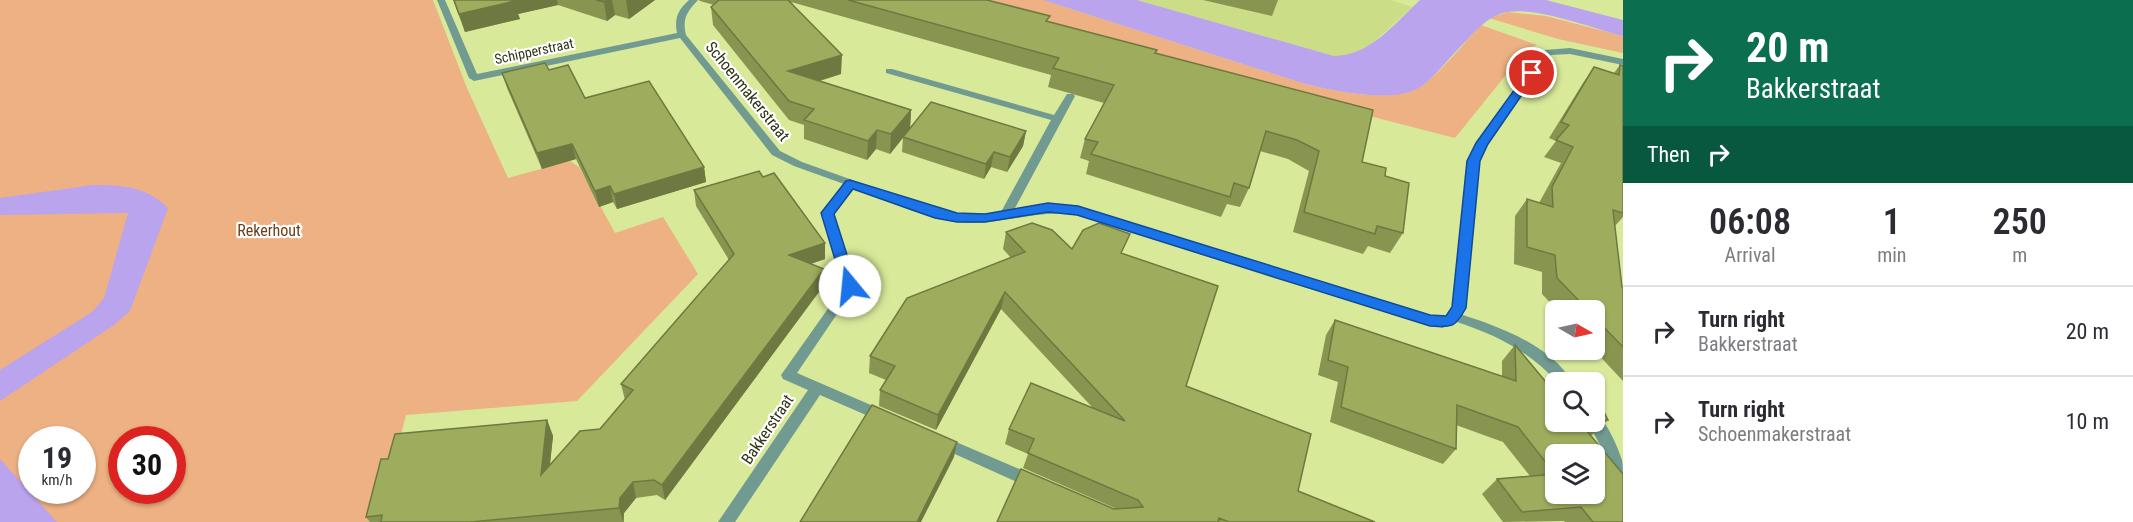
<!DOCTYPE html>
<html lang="en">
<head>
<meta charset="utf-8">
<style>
	:root { --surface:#fff; --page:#f7f7f7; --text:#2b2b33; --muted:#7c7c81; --line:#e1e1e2 }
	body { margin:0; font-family:"Roboto Condensed",sans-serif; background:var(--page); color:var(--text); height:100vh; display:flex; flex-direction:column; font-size:22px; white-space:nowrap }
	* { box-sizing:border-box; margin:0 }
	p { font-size:20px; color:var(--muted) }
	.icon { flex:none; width:33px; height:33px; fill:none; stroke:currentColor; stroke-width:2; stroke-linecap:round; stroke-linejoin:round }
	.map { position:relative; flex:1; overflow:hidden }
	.panel { display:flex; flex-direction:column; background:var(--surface); width:510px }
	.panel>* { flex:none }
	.top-card { background:#0b6e4f; color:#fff; overflow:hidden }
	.needle { width:39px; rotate:99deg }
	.buttons { position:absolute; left:1545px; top:300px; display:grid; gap:12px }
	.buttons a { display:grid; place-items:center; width:60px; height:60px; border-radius:9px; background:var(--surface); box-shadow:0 2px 4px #0004; font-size:30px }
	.speed { position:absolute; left:18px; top:426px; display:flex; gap:12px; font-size:30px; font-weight:700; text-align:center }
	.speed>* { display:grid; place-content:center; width:78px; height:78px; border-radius:50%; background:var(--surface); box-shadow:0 2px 4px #0004; line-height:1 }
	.speed small { font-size:15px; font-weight:400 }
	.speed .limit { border:9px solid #d22; background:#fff; color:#111 }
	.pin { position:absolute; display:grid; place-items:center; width:51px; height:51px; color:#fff; margin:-26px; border:3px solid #fff; border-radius:50%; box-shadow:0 2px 6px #0007 }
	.me { position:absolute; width:66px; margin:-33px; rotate:343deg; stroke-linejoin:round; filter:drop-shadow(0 0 4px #0008) }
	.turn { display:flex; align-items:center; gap:21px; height:126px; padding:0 24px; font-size:27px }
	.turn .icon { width:78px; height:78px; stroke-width:2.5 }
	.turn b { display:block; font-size:42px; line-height:51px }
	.then { display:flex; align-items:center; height:57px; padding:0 24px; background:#0003; gap:12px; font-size:22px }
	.eta { display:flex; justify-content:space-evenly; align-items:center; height:102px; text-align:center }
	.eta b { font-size:36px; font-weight:600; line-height:42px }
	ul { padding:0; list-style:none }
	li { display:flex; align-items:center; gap:18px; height:90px; padding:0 24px; border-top:2px solid var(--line) }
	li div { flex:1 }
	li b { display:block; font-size:22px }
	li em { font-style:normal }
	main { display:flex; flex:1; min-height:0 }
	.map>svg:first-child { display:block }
	.built { fill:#cbdd86 }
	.green { fill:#edb183; fill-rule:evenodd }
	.water { fill:#bba4ee }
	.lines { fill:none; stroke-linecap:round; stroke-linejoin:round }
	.street { fill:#719a90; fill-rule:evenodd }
	.wall { fill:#879550 }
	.shaded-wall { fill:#6e7941 }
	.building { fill:#9dad5d; stroke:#6e7941; stroke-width:1.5; fill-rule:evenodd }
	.route { fill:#1a73e8; stroke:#114b97; stroke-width:1.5 }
	.labels { text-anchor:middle; stroke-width:4.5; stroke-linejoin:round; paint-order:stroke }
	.far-street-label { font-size:14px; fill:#2f3515; stroke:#fff }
	.street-label { font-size:16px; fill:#2f3515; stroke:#fff }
	.park-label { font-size:16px; fill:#6c3f18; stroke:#fff }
</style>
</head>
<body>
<main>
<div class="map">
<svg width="1623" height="522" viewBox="0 0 1623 522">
	<rect width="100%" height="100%" fill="#d8e99a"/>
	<path class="built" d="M 1137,0 L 1391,0 L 1412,7 L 1366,49 L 1348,56 L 1334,56 Z"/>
	<g class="green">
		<path d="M 0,0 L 433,0 L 467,88 L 508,178 L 570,161 L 579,167 L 615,233 L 663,217 L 698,274 L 577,401 L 406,415 L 379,522 L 0,522 ZM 32,440 L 82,440 L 82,490 L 32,490 ZM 122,440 L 172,440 L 172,490 L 122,490 Z"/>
		<path d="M 953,0 L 1043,0 L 1305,84 C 1335,91 1396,105 1423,85 C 1444,69 1462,45 1481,25 L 1537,45 L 1526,50 L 1455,138 L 1170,65 Z"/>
		<path d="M 1508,12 L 1546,16 L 1623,36 L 1623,53 L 1558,39 L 1489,18 Z"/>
	</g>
	<g class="water">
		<path d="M 1043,0 L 1137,0 L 1334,56 C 1370,56 1395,23 1420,0 L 1546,0 L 1623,20 L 1623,36 C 1591,28 1539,7 1507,12 C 1489,16 1479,27 1467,40 C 1452,54 1438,74 1422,86 C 1394,105 1336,91 1305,84 Z"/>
		<path d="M 93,185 C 122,185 146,186 168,208 L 130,311 L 114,325 L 0,401 L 0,370 L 92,312 L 104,298 L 128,213 L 0,215 L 0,198 Z"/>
		<path d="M 0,459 L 57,522 L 0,522 Z"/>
	</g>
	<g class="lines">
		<g class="street">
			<path d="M 437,0 L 445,0 L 477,74 L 677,33 C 674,18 678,10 689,0 L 698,0 C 687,12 682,18 686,35 L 780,151 L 802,162 L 942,212 C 962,215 981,215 1001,212 L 1051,120 L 886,73 L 886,69 L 892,69 L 1054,115 L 1067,94 L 1073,94 L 1075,96 L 1014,210 L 1051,205 L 1078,207 L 1284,272 L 1441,318 L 1451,314 L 1453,308 L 1468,161 L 1478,141 L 1545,50 L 1570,48 L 1623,59 L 1623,65 L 1570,54 L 1551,55 L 1487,143 L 1478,161 L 1463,315 C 1500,327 1552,346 1572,382 L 1557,382 C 1529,351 1496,335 1457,322 L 1442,328 L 1277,279 L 1077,215 C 1041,209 1008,223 972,223 C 933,223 889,201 853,188 L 834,213 L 856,286 L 797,373 L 887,412 L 889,416 L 887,420 L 882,422 L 820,395 L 735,522 L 718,522 L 808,390 L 783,379 L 781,375 L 844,286 L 822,213 L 844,184 L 794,166 L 772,155 L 680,38 L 474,81 L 469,78 Z"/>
			<path d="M 1594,413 C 1606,418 1618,448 1622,460 C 1623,465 1623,473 1623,479 L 1618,478 L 1613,471 L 1588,422 L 1594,422 Z"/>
			<path d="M 942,436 L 1038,477 L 1040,482 L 1038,487 L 1033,489 L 1028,487 L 937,446 L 935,442 L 937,438 Z"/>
		</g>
	</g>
	<g class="wall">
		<path d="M 453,0 L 655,0 L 629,19 L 615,15 L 607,21 L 558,5 L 518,14 L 520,19 L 465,32 Z"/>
		<path d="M 699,0 L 987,0 L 1048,22 L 1157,50 L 1156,53 L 1362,162 L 1385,176 L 1403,233 L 1390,253 L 1368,246 L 1363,254 L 1293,232 L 1309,171 L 1288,159 L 1260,151 L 1249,188 L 1240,207 L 1227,204 L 1221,217 L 1086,174 L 1089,161 L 1080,158 L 1085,139 L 1104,103 L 1048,87 L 1051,75 L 791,2 L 841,74 L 820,81 L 911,110 L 910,129 L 890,154 L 876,149 L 867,160 L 804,139 L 804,125 L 789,120 L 713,25 L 711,7 L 714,5 L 700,1 Z"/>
		<path d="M 1203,0 L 1278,0 L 1272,16 Z"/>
		<path d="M 1620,65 L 1623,66 L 1623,217 L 1615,226 L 1622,287 L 1623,288 L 1623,381 L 1594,350 L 1594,310 L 1557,310 L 1542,294 L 1542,272 L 1514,264 L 1515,216 L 1527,199 L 1539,203 L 1561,163 L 1544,157 L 1556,141 L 1549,138 L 1583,83 L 1594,67 L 1614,73 Z"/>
		<path d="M 549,70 L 585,98 L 704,167 L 706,182 L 617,209 L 613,202 L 599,207 L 576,159 L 542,169 L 507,88 L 502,73 Z"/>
		<path d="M 1026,131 L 1023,146 L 1007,172 L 991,167 L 984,179 L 902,152 L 903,137 Z"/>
		<path d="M 763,177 L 825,243 L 825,259 L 811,264 L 824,269 L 824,285 L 665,500 L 657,495 L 636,498 L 624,513 L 624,522 L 370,522 L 366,517 L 388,459 L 547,420 L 553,436 L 550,465 L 600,429 L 625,400 L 621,384 L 729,260 L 696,206 L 694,190 Z"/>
		<path d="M 1006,232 L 1072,249 L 1123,254 L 1186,386 L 1298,491 L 1375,522 L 997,522 L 1117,509 L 1023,468 L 1028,454 L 1005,444 L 1009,429 L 1092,407 L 1001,309 L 936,430 L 879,406 L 880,390 L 886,380 L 869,373 L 870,356 L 1011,258 L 1003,249 Z"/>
		<path d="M 1335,320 L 1502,376 L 1502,361 L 1515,345 L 1556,394 L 1608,420 L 1592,435 L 1591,435 L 1623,474 L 1623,522 L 1565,522 L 1564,521 L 1503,522 L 1482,494 L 1497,479 L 1530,476 L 1503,442 L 1456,425 L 1456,449 L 1443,464 L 1330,422 L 1338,382 L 1318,375 L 1326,335 Z"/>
	</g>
	<g class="shaded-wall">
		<path d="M 514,0 L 557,0 L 558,5 L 518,14 L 520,19 L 465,32 L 459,14 Z"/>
		<path d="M 607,0 L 612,0 L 615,15 L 607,21 L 604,2 Z"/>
		<path d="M 627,0 L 655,0 L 629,19 L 626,1 Z"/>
		<path d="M 842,55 L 841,74 L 788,90 L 788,71 Z"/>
		<path d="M 911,110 L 910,129 L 890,154 L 891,134 Z"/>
		<path d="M 877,130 L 876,149 L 867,160 L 868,141 Z"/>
		<path d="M 1026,131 L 1023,146 L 1007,172 L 1010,157 Z"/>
		<path d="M 572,144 L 576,159 L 542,169 L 537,153 Z"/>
		<path d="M 994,152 L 991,167 L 984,179 L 986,164 Z"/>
		<path d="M 704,167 L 706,182 L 617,209 L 614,194 Z"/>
		<path d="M 610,186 L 613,202 L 599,207 L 595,191 Z"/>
		<path d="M 825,243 L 825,259 L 789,271 L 789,255 Z"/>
		<path d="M 824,269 L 824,285 L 665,500 L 662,485 Z"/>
		<path d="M 1005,292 L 1001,309 L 936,430 L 938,415 Z"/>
		<path d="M 547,420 L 553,436 L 547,490 L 541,475 Z"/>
		<path d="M 957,442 L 954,457 L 921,522 L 917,522 Z"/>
		<path d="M 633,482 L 636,498 L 624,513 L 623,522 L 619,508 L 620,498 Z"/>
	</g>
	<g class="building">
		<path d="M 454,0 L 515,0 L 515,1 L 459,14 Z"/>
		<path d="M 596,0 L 607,0 L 604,2 Z"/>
		<path d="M 719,0 L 788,0 L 842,55 L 788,71 L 911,110 L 891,134 L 877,130 L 868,141 L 804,120 L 814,109 L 789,101 L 711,7 Z"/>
		<path d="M 848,0 L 987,0 L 1050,16 L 1046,21 L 1157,50 L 1155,53 L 1373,110 L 1362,162 L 1386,168 L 1385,176 L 1409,183 L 1403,233 L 1377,226 L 1375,234 L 1304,212 L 1319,151 L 1297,140 L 1266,131 L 1249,188 L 1234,183 L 1230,197 L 1091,154 L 1098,142 L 1085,139 L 1114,85 L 1053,68 L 1059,58 Z"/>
		<path d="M 545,63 L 549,70 L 568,65 L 585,98 L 649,81 L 704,167 L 614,194 L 610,186 L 595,191 L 572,144 L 537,153 L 502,73 Z"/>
		<path d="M 1620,65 L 1623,66 L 1623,213 L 1613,210 L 1622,287 L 1623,288 L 1623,347 L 1594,317 L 1594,310 L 1588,310 L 1557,278 L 1555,255 L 1527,247 L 1527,199 L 1553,207 L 1552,187 L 1573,147 L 1556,140 L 1569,125 L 1561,122 L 1594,67 L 1619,75 Z"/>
		<path d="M 931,102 L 1026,131 L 1010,157 L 994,152 L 986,164 L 903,137 Z"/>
		<path d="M 759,171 L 763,177 L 774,173 L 825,243 L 789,255 L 824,269 L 662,485 L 654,480 L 633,482 L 620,498 L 619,508 L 471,522 L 381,522 L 382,515 L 366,517 L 381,459 L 388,459 L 395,434 L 547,420 L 541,475 L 580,431 L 600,429 L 633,390 L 621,384 L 734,254 L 694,190 Z"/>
		<path d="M 1032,223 L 1052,230 L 1072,249 L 1083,230 L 1099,223 L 1130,234 L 1121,253 L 1218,286 L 1186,386 L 1311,434 L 1298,491 L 1375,522 L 1229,522 L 1219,518 L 1218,522 L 997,522 L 1021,469 L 1114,509 L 1143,507 L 1138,500 L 1028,453 L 1034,439 L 1009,429 L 1031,383 L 1125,421 L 1005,292 L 938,415 L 880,390 L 895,366 L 870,356 L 907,298 L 1025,252 L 1006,232 Z"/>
		<path d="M 1335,320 L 1516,381 L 1515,345 L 1556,394 L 1556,422 L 1593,422 L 1580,423 L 1623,474 L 1623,522 L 1593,522 L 1581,507 L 1522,512 L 1497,479 L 1555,474 L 1518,427 L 1457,405 L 1456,449 L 1341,407 L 1348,367 L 1328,360 ZM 1556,454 L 1594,454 L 1594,494 L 1556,494 Z"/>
		<path d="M 872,405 L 957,442 L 917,522 L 800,522 Z"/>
		<path d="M 1594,407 L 1603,410 L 1608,420 L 1594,421 Z"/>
	</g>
	<path class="route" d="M 1528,71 L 1537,73 L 1488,144 L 1480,161 L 1466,308 C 1454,329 1452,327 1430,326 L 1077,215 L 1048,212 L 985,222 L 957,222 L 935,218 L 853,189 L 834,214 L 857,286 L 850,291 L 843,286 L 821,213 L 846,181 L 850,180 L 957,213 L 985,214 L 1048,203 L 1078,206 L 1430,315 L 1446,316 L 1452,307 L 1467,161 L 1476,143 Z"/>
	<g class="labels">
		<g class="far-street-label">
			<text transform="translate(534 51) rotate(-12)" y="5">Schipperstraat</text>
		</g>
		<g class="street-label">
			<text transform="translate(748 91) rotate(51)" y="6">Schoenmakerstraat</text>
			<text transform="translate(767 429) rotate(-56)" y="6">Bakkerstraat</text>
		</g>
		<g class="park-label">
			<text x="269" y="236">Rekerhout</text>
		</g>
	</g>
</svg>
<div class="buttons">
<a><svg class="needle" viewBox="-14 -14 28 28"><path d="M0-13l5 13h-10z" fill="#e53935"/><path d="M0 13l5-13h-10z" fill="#7c7c81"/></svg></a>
<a><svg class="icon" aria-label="search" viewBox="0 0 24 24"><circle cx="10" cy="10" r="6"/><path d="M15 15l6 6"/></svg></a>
<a><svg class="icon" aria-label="layers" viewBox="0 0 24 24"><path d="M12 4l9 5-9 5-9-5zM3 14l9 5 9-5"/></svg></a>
</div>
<div class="speed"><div>19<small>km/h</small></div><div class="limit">30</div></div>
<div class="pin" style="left:1532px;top:73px;background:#d93025"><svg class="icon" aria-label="arrive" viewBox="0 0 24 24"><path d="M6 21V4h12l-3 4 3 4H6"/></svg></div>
<svg class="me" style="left:850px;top:286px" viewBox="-20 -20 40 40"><circle r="19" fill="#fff"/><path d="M0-13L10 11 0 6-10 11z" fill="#1a73e8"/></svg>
</div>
<section class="panel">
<div class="top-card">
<div class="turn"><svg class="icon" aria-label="right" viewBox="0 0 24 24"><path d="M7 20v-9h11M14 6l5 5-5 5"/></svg><div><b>20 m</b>Bakkerstraat</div></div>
<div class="then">Then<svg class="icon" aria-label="right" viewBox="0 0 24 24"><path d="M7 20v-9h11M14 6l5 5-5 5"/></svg></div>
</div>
<div class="eta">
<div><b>06:08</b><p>Arrival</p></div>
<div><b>1</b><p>min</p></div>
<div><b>250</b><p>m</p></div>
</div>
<ul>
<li><svg class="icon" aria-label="right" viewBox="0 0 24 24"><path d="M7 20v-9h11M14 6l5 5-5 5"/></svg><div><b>Turn right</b><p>Bakkerstraat</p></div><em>20 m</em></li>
<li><svg class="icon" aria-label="right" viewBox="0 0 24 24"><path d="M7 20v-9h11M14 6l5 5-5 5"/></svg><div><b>Turn right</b><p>Schoenmakerstraat</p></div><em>10 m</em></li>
</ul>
</section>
</main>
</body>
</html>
